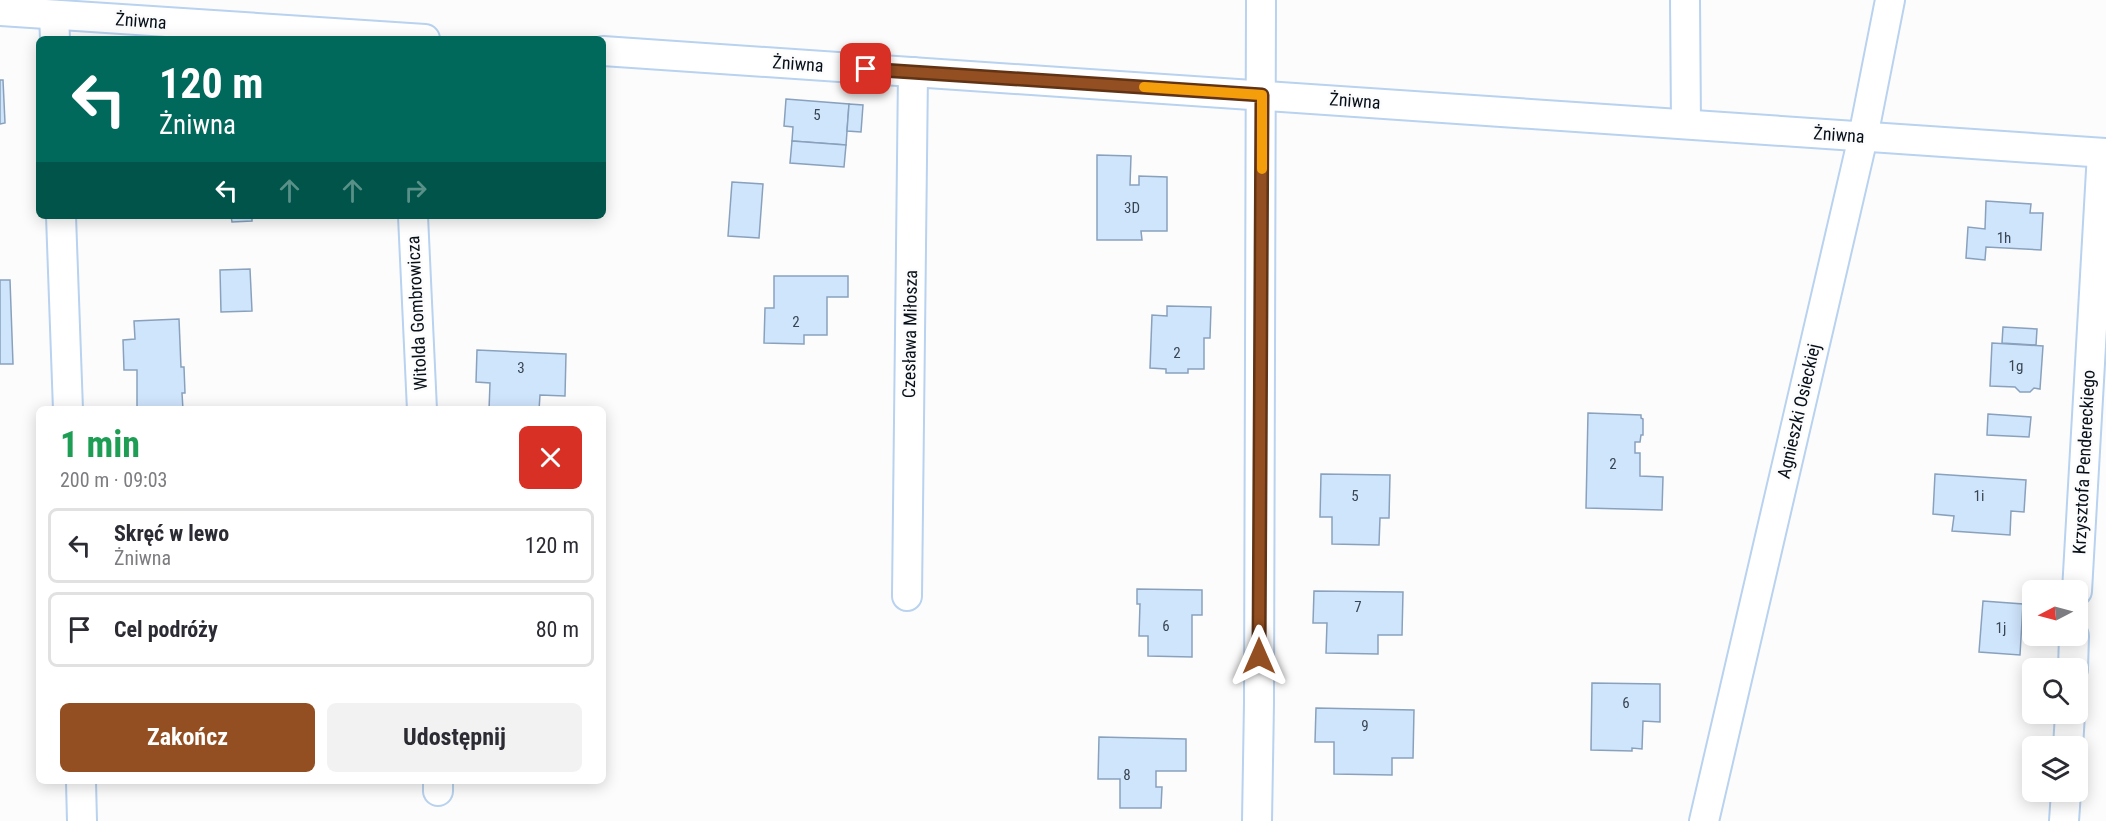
<!DOCTYPE html>
<html lang="pl">
<head>
<meta charset="utf-8">
<style>
	:root { --surface:#fff; --page:#f2f2f3; --text:#2b2b33; --muted:#7c7c81; --line:#e1e1e2; --accent:#934f21 }
	body { margin:0; font-family:"Roboto Condensed",sans-serif; background:var(--page); color:var(--text); height:100vh; display:flex; flex-direction:column; font-size:22px; white-space:nowrap }
	* { box-sizing:border-box; margin:0 }
	p { font-size:20px; color:var(--muted) }
	.icon { flex:none; width:33px; height:33px; fill:none; stroke:currentColor; stroke-width:2; stroke-linecap:round; stroke-linejoin:round }
	.map { position:relative; flex:1; overflow:hidden }
	.panel { position:absolute; left:36px; top:406px; width:570px; height:378px; display:flex; flex-direction:column; background:var(--surface); border-radius:9px; box-shadow:0 3px 15px #0003 }
	.panel>* { flex:none }
	.guide { position:absolute; left:36px; top:36px; width:570px; height:183px; border-radius:9px; box-shadow:0 3px 15px #0003; background:#00695c; color:#fff; overflow:hidden }
	.needle { width:39px; rotate:264deg }
	.controls { position:absolute; left:2022px; top:580px; display:grid; gap:12px }
	.controls a { display:grid; place-items:center; width:66px; height:66px; border-radius:9px; background:var(--surface); box-shadow:0 3px 15px #0003; font-size:30px }
	.pin { position:absolute; display:grid; place-items:center; width:51px; height:51px; color:#fff; margin:-26px; border-radius:12px; box-shadow:0 3px 9px #0006 }
	.me { position:absolute; width:66px; margin:-33px; rotate:0deg; stroke-linejoin:round; filter:drop-shadow(0 0 4px #0008) }
	.turn { display:flex; align-items:center; gap:21px; height:126px; padding:0 24px; font-size:27px }
	.turn .icon { width:78px; height:78px; stroke-width:2.5 }
	.turn b { display:block; font-size:42px; line-height:51px }
	.lanes { display:flex; align-items:center; height:57px; padding:0 24px; background:#0003; justify-content:center; gap:30px; direction:ltr }
	.lanes .off { opacity:.35 }
	.round { display:grid; place-items:center; flex:none; width:63px; height:63px; border-radius:9px; background:var(--page) }
	.head { display:flex; align-items:center; justify-content:space-between; height:102px; padding:0 24px }
	h1 { font-size:36px; font-weight:700; line-height:45px; color:#1e9e55 }
	.action { display:flex; gap:12px; margin-top:auto; padding:12px 24px }
	.action a { flex:1; height:69px; border-radius:9px; background:var(--accent); color:#fff; font-size:24px; font-weight:700; line-height:69px; text-align:center }
	.action a+a { background:var(--page); color:var(--text) }
	ul { padding:0; list-style:none }
	li { display:flex; align-items:center; gap:18px; height:75px; margin:0 12px 9px; padding:0 12px; border:3px solid var(--line); border-radius:9px }
	li div { flex:1 }
	li b { display:block; font-size:22px }
	li em { font-style:normal }
	.map>svg:first-child { display:block }
	.building { fill:#cfe5fc; stroke:#89a1bd; stroke-width:1.5 }
	.lines { fill:none; stroke-linecap:round; stroke-linejoin:round }
	.minor-casing { stroke:#b8d2ef; stroke-width:32 }
	.minor { stroke:#fff; stroke-width:28 }
	.route-casing { stroke:#603315; stroke-width:15 }
	.route { stroke:#934f21; stroke-width:10 }
	.slow { stroke:#f59e0b; stroke-width:10 }
	.labels { text-anchor:middle; stroke-width:5; stroke-linejoin:round; paint-order:stroke }
	.number-label { font-size:15px; fill:#394552 }
	.street-label { font-size:18px; fill:#071019; stroke:#fcfcfc }
</style>
</head>
<body>
<div class="map">
<svg width="2106" height="821" viewBox="0 0 2106 821">
	<rect width="100%" height="100%" fill="#fcfcfc"/>
	<g class="building">
		<path d="M 0,80 L 3,80 L 5,123 L 0,124 Z"/>
		<path d="M 786,99 L 849,104 L 846,145 L 792,141 L 793,127 L 784,126 Z"/>
		<path d="M 849,104 L 863,105 L 861,132 L 847,131 Z"/>
		<path d="M 792,141 L 846,145 L 844,167 L 790,163 Z"/>
		<path d="M 1097,155 L 1131,156 L 1130,185 L 1139,185 L 1139,176 L 1167,177 L 1167,231 L 1141,231 L 1142,240 L 1097,240 Z"/>
		<path d="M 732,182 L 763,184 L 759,238 L 728,236 Z"/>
		<path d="M 1986,201 L 2031,204 L 2030,213 L 2043,213 L 2041,250 L 1986,247 L 1985,260 L 1966,258 L 1968,227 L 1985,229 Z"/>
		<path d="M 231,216 L 252,216 L 252,221 L 232,222 Z"/>
		<path d="M 250,269 L 252,311 L 221,312 L 220,270 Z"/>
		<path d="M 774,276 L 848,276 L 848,297 L 827,297 L 827,335 L 804,335 L 804,344 L 764,343 L 765,308 L 774,308 Z"/>
		<path d="M 0,280 L 10,280 L 13,364 L 0,364 Z"/>
		<path d="M 1167,306 L 1211,307 L 1210,338 L 1204,338 L 1204,369 L 1188,369 L 1188,373 L 1166,373 L 1166,369 L 1150,368 L 1152,315 L 1167,316 Z"/>
		<path d="M 179,319 L 181,367 L 184,367 L 185,393 L 182,393 L 183,410 L 137,410 L 137,370 L 124,370 L 123,340 L 135,339 L 134,321 Z"/>
		<path d="M 2003,327 L 2037,329 L 2036,345 L 2002,343 Z"/>
		<path d="M 1992,343 L 2043,346 L 2040,389 L 2034,388 L 2030,392 L 2020,392 L 2015,387 L 1990,386 Z"/>
		<path d="M 477,350 L 566,354 L 565,396 L 540,395 L 539,410 L 489,410 L 490,383 L 476,382 Z"/>
		<path d="M 1588,413 L 1641,415 L 1641,418 L 1643,419 L 1643,435 L 1641,435 L 1640,442 L 1635,442 L 1635,453 L 1640,453 L 1640,476 L 1663,477 L 1662,510 L 1586,508 Z"/>
		<path d="M 1988,414 L 2031,417 L 2029,437 L 1987,435 Z"/>
		<path d="M 1321,474 L 1390,475 L 1389,518 L 1380,518 L 1379,545 L 1332,544 L 1332,517 L 1320,517 Z"/>
		<path d="M 1935,474 L 2026,480 L 2024,512 L 2011,511 L 2010,535 L 1952,531 L 1954,516 L 1933,514 Z"/>
		<path d="M 1137,589 L 1202,590 L 1202,615 L 1192,615 L 1192,657 L 1148,656 L 1148,636 L 1139,636 L 1140,604 L 1137,604 Z"/>
		<path d="M 1314,591 L 1403,592 L 1402,635 L 1378,635 L 1378,654 L 1326,653 L 1327,623 L 1313,623 Z"/>
		<path d="M 1983,601 L 2023,604 L 2020,655 L 1979,652 Z"/>
		<path d="M 1592,683 L 1660,684 L 1660,722 L 1643,721 L 1642,749 L 1632,748 L 1632,751 L 1591,750 Z"/>
		<path d="M 1316,708 L 1414,710 L 1413,758 L 1392,758 L 1392,775 L 1334,774 L 1334,742 L 1315,742 Z"/>
		<path d="M 1099,737 L 1186,739 L 1186,771 L 1156,771 L 1156,787 L 1162,787 L 1161,808 L 1120,808 L 1120,779 L 1098,779 Z"/>
	</g>
	<g class="lines">
		<defs>
			<g id="minor">
				<path d="M 1685,0 L 1686,124"/>
				<path d="M 0,11 L 425,39"/>
				<path d="M 54,15 L 55,39"/>
				<path d="M 603,51 L 2106,153"/>
				<path d="M 61,216 L 68,410"/>
				<path d="M 413,216 L 422,410"/>
				<path d="M 2077,591 L 2102,153"/>
				<path d="M 907,596 L 913,72"/>
				<path d="M 2073,669 L 2074,636"/>
				<path d="M 2068,747 L 2070,714"/>
				<path d="M 81,782 L 82,821"/>
				<path d="M 438,782 L 438,791"/>
				<path d="M 1257,821 L 1259,703 L 1261,0"/>
				<path d="M 1704,821 L 1863,137 L 1890,0"/>
				<path d="M 2064,821 L 2066,792"/>
			</g>
		</defs>
		<use href="#minor" class="minor-casing"/>
		<use href="#minor" class="minor"/>
	</g>
	<g class="lines">
		<defs>
			<path id="route" d="M 866,69 L 1262,95 L 1259,656"/>
		</defs>
		<use href="#route" class="route-casing"/>
		<use href="#route" class="route"/>
		<path class="slow" d="M 1144,87 L 1262,95 L 1262,169"/>
	</g>
	<g class="labels">
		<g class="number-label">
			<text x="817" y="120">5</text>
			<text x="1132" y="213">3D</text>
			<text x="2004" y="243">1h</text>
			<text x="796" y="327">2</text>
			<text x="1177" y="358">2</text>
			<text x="2016" y="371">1g</text>
			<text x="521" y="373">3</text>
			<text x="1613" y="469">2</text>
			<text x="1355" y="501">5</text>
			<text x="1979" y="501">1i</text>
			<text x="1358" y="612">7</text>
			<text x="1166" y="631">6</text>
			<text x="2001" y="633">1j</text>
			<text x="1626" y="708">6</text>
			<text x="1365" y="731">9</text>
			<text x="1127" y="780">8</text>
		</g>
		<g class="street-label">
			<text transform="translate(141 21) rotate(4)" y="6">Żniwna</text>
			<text transform="translate(798 64) rotate(4)" y="6">Żniwna</text>
			<text transform="translate(1355 101) rotate(4)" y="6">Żniwna</text>
			<text transform="translate(1839 135) rotate(4)" y="6">Żniwna</text>
			<text transform="translate(417 313) rotate(-93)" y="6">Witolda Gombrowicza</text>
			<text transform="translate(910 334) rotate(-89)" y="6">Czesława Miłosza</text>
			<text transform="translate(1799 411) rotate(-77)" y="6">Agnieszki Osieckiej</text>
			<text transform="translate(2084 462) rotate(-87)" y="6">Krzysztofa Pendereckiego</text>
		</g>
	</g>
</svg>
<div class="controls">
<a><svg class="needle" viewBox="-14 -14 28 28"><path d="M0-13l5 13h-10z" fill="#e53935"/><path d="M0 13l5-13h-10z" fill="#7c7c81"/></svg></a>
<a><svg class="icon" aria-label="search" viewBox="0 0 24 24"><circle cx="10" cy="10" r="6"/><path d="M15 15l6 6"/></svg></a>
<a><svg class="icon" aria-label="layers" viewBox="0 0 24 24"><path d="M12 4l9 5-9 5-9-5zM3 14l9 5 9-5"/></svg></a>
</div>
<div class="pin" style="left:866px;top:69px;background:#d93025"><svg class="icon" aria-label="arrive" viewBox="0 0 24 24"><path d="M6 21V4h12l-3 4 3 4H6"/></svg></div>
<svg class="me" style="left:1259px;top:656px" viewBox="-20 -20 40 40"><path d="M0-17L14 15 0 8-14 15z" fill="#934f21" stroke="#fff" stroke-width="4"/></svg>
<div class="guide">
<div class="turn"><svg class="icon" aria-label="left" viewBox="0 0 24 24"><path d="M17 20v-9H6M10 6l-5 5 5 5"/></svg><div><b>120 m</b>Żniwna</div></div>
<div class="lanes"><svg class="icon" aria-label="left" viewBox="0 0 24 24"><path d="M17 20v-9H6M10 6l-5 5 5 5"/></svg><svg class="icon off" aria-label="ahead" viewBox="0 0 24 24"><path d="M12 20V5M6 11l6-6 6 6"/></svg><svg class="icon off" aria-label="ahead" viewBox="0 0 24 24"><path d="M12 20V5M6 11l6-6 6 6"/></svg><svg class="icon off" aria-label="right" viewBox="0 0 24 24"><path d="M7 20v-9h11M14 6l5 5-5 5"/></svg></div>
</div>
<section class="panel">
<div class="head"><div><h1>1 min</h1><p>200 m · 09:03</p></div><a class="round" style="background:#d93025;color:#fff"><svg class="icon" aria-label="close" viewBox="0 0 24 24"><path d="M6 6l12 12M18 6L6 18"/></svg></a></div>
<ul>
<li><svg class="icon" aria-label="left" viewBox="0 0 24 24"><path d="M17 20v-9H6M10 6l-5 5 5 5"/></svg><div><b>Skręć w lewo</b><p>Żniwna</p></div><em>120 m</em></li>
<li><svg class="icon" aria-label="arrive" viewBox="0 0 24 24"><path d="M6 21V4h12l-3 4 3 4H6"/></svg><div><b>Cel podróży</b></div><em>80 m</em></li>
</ul>
<div class="action"><a>Zakończ</a><a>Udostępnij</a></div>
</section>
</div>
</body>
</html>
